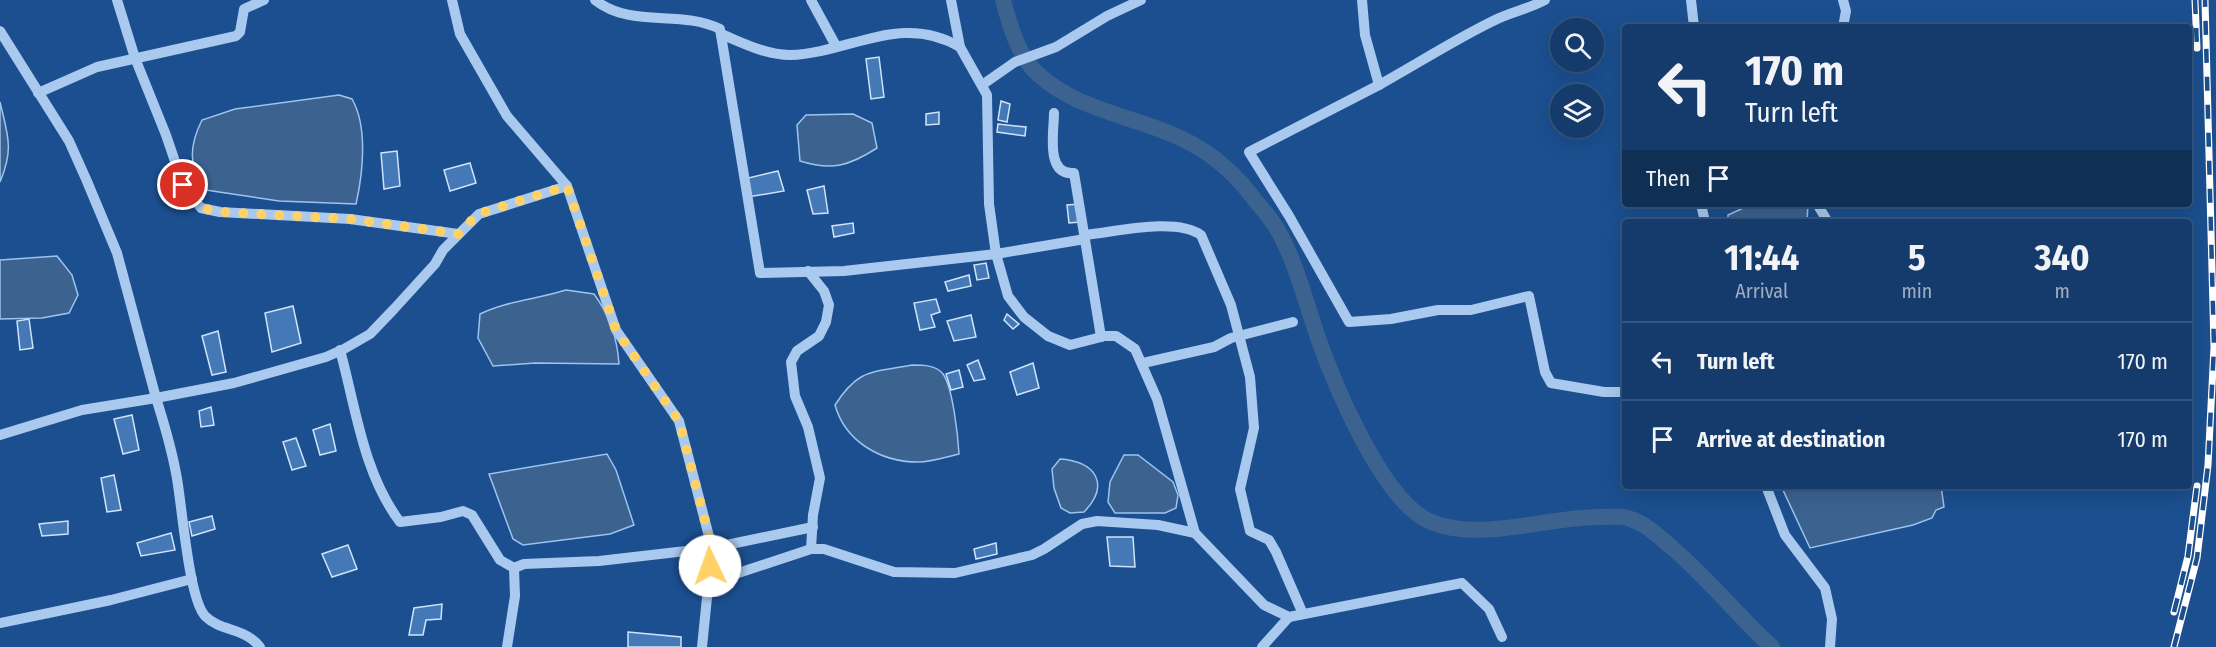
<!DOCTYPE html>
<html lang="en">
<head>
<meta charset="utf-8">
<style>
	:root { --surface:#143b6b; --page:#214673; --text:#f1f3f6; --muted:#9dadc1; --line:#33557e }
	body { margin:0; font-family:"Fira Sans Condensed",sans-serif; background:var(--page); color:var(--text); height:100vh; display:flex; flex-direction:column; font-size:22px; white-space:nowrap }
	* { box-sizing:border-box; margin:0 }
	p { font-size:20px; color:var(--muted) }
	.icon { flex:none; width:33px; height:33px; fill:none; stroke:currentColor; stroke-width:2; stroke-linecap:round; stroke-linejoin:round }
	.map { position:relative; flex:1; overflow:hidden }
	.sheet { position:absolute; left:1622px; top:219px; width:570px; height:270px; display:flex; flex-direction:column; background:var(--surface); border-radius:6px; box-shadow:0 6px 24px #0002,0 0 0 2px var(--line) }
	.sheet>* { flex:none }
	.guide { position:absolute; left:1622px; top:24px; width:570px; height:183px; border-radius:6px; box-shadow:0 6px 24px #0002,0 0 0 2px var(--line); background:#143b6b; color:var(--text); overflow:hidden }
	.controls { position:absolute; left:1550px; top:18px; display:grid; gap:12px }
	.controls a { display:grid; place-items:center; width:54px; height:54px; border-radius:50%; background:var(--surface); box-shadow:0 6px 24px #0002,0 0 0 2px var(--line); font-size:30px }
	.pin { position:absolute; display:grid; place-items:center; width:51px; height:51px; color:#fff; margin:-26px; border:3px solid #fff; border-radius:50%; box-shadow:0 2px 6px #0007 }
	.me { position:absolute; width:66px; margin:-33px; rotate:357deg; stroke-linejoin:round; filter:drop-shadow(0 0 4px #0008) }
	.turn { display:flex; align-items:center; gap:21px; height:126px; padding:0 24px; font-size:27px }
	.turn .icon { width:78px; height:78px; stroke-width:2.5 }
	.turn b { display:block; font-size:42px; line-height:51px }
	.then { display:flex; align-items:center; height:57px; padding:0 24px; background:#0003; gap:12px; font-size:22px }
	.eta { display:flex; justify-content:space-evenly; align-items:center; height:102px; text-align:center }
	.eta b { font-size:36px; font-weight:700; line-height:42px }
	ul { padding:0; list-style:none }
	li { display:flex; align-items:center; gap:18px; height:78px; padding:0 24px; border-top:2px solid var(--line) }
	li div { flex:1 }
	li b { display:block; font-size:22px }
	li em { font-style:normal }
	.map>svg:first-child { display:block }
	.water { fill:#3c6290; stroke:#9cc4f0; stroke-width:1.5 }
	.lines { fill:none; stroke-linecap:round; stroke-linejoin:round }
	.canal { stroke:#3c6290; stroke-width:16 }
	.building { fill:#4478b7; stroke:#cfe3fa; stroke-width:1.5 }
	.minor { stroke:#a9c9ee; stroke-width:10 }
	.rail-casing { stroke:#fff; stroke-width:7 }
	.rail { stroke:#1b4f8f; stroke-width:4.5; stroke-dasharray:14; stroke-linecap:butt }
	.route { stroke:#ffd166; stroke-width:10; stroke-dasharray:0 18 }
</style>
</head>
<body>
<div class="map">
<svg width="2216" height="647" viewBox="0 0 2216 647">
	<rect width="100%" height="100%" fill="#1b4f8f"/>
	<g class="water">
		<path d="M 339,95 L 352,99 C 368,127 363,173 356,204 L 279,201 L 206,190 C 188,167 189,146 202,120 L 235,109 Z"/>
		<path d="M 0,102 C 8,136 14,149 0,182 Z"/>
		<path d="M 853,114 L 872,123 L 877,148 C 849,166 832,171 800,161 L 797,125 L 806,115 Z"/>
		<path d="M 1752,204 L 1808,204 L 1807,222 L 1728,222 L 1728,215 Z"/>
		<path d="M 57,256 L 72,275 L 78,295 L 69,313 L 42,318 L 0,319 L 0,260 Z"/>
		<path d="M 566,290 L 594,294 C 610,316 617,337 619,364 L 535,363 L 493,366 L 478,338 L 480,314 C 506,301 538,299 566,290 Z"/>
		<path d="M 912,365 C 923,365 936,365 943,374 C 953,388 958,437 959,454 C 946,457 931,462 918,462 C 880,462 845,441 835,405 C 859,368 871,373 912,365 Z"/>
		<path d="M 607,454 L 616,470 L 634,525 L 610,534 L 523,545 L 513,539 L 489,474 Z"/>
		<path d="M 1124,455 L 1138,455 L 1173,482 L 1178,495 L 1176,508 L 1165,513 L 1115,513 L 1108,502 L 1110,482 Z"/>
		<path d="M 1060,459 C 1095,461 1111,484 1084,512 L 1070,513 L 1061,508 L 1054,488 L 1052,469 Z"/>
		<path d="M 1786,486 L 1941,486 L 1944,507 L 1936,510 L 1932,518 L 1913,525 L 1810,548 L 1783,490 Z"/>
	</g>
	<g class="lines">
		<path class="canal" d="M 1003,0 C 1010,26 1018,56 1038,74 C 1082,115 1149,117 1199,148 C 1221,161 1240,180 1255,200 C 1264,211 1275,223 1281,236 C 1297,267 1306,302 1317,335 C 1334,384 1380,494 1425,519 C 1474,545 1548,516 1601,517 C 1609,517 1620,516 1628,518 C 1645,523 1657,535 1670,546 C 1707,577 1737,615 1772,647"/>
	</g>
	<g class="building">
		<path d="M 879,57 L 884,97 L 871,99 L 866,59 Z"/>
		<path d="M 1001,101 L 1010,104 L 1007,122 L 998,120 Z"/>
		<path d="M 939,112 L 939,124 L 926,125 L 926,114 Z"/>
		<path d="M 998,124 L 1026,127 L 1025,136 L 997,132 Z"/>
		<path d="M 397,151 L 400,186 L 384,189 L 381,153 Z"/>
		<path d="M 470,163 L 476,183 L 450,191 L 444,170 Z"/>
		<path d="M 778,171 L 784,191 L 748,197 L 744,179 Z"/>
		<path d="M 824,186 L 828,213 L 813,214 L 807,190 Z"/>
		<path d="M 1079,204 L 1080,222 L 1069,223 L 1067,205 Z"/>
		<path d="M 853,223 L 854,233 L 834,237 L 832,226 Z"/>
		<path d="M 986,263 L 989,278 L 977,280 L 974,265 Z"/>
		<path d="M 969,275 L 971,286 L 948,291 L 945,282 Z"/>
		<path d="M 936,299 L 940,312 L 931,315 L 935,327 L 920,330 L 914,303 Z"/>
		<path d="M 293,306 L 301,343 L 272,352 L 265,313 Z"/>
		<path d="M 1007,314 L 1019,324 L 1013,329 L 1004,320 Z"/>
		<path d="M 971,315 L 976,337 L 954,341 L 947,321 Z"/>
		<path d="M 29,319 L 33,348 L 20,350 L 17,321 Z"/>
		<path d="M 218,331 L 226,372 L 212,375 L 202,336 Z"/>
		<path d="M 978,360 L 985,379 L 974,381 L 967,365 Z"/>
		<path d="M 1033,363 L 1039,388 L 1017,395 L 1010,372 Z"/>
		<path d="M 959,370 L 963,387 L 951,390 L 946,374 Z"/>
		<path d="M 211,407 L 214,425 L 201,427 L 199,411 Z"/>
		<path d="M 132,415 L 139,450 L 123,454 L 114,419 Z"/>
		<path d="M 330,424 L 336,451 L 320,455 L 313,430 Z"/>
		<path d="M 296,438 L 306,466 L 292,470 L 283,442 Z"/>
		<path d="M 114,475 L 121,510 L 107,512 L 101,478 Z"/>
		<path d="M 212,516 L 215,529 L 192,536 L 189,522 Z"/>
		<path d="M 68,521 L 68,534 L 42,536 L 39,524 Z"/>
		<path d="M 171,533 L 175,550 L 141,556 L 137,543 Z"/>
		<path d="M 1107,537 L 1133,537 L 1135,567 L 1110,566 Z"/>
		<path d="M 996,543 L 997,554 L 976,559 L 974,549 Z"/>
		<path d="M 348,545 L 357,569 L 332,577 L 322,554 Z"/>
		<path d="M 442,604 L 441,619 L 426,620 L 423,635 L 409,635 L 414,608 Z"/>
		<path d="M 628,632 L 681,637 L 681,647 L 628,647 Z"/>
	</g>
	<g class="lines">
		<g class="minor">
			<path d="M 117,0 L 135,58 L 166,135 L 183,185 L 201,208 L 220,212 L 350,219 L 458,234"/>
			<path d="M 452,0 L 460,34 L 507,116 L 567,186 L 616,330 L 679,421 L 712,548 L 702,647"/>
			<path d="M 595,0 C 632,29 680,9 720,29 L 760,273 L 844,271 L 996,254 L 1008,296 L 1024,317 L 1048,336 L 1070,345 L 1105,336 L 1116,336 L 1135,349 L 1157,399 L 1195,533 L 1264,605 L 1289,617 L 1462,583 L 1489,609 L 1502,637"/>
			<path d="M 811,0 L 836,46"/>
			<path d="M 951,0 L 960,47 L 987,95 L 989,204 L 996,254 L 1085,239"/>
			<path d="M 1362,0 L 1365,35 L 1379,85 L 1249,152 L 1289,216 L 1349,322 L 1391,319 L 1438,310 L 1471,310 L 1529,296 L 1545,372 L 1551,383 L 1604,392 L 1624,392"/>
			<path d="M 1691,0 L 1694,27"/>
			<path d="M 1843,27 L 1846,11 L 1843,0"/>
			<path d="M 0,31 L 69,141 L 86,179 L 117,253 L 156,398 L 234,383 L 326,357 L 344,349 L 370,334 L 394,309 L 435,264 L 443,250 L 479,214 L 567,186"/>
			<path d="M 721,34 C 743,43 766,55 790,55 C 850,53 901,12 960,47"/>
			<path d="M 982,85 L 1015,62 L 1056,47 L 1107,16 L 1141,0"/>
			<path d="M 1379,85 C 1417,64 1454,40 1493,21 C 1510,12 1529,9 1545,0"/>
			<path d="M 38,93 L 97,67 L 236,36 L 240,32 L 244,9 L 264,0"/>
			<path d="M 1054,113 C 1054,131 1045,176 1074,173 L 1101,337"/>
			<path d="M 1701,204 L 1705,222"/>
			<path d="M 1817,204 L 1828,222"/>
			<path d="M 1085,235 C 1116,232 1175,217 1201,235 L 1231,305 L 1250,377 L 1254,428 L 1240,489 L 1250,531 L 1269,540 L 1276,552 L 1303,614"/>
			<path d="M 808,271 L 824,291 L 829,305 L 826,322 L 819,336 L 797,351 L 791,362 L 795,396 L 808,427 L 820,478 L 813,515 L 811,549"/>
			<path d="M 340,350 C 356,408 363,473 400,522 L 441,517 L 463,511 L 472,515 L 500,560 L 514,568"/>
			<path d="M 1143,363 L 1214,347 L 1231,338 L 1293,322"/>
			<path d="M 0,435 L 82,410 L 156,398 C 164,423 171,447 176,473 C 182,502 188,597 205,616 C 221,632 244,627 260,647"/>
			<path d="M 1766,486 L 1785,535 L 1825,588 L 1832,619 L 1830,647"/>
			<path d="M 708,583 L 811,549 L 824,549 L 894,572 L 955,573 L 1032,555 L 1044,549 L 1082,524 L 1097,521 L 1158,525 L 1195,533"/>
			<path d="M 0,623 L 111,600 L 192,579"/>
			<path d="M 507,647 L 515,596 L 514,568 L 524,564 L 599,561 L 712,548 L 813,527"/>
			<path d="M 1262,647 L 1289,617"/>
		</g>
		<defs>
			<g id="rail">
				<path d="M 2195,0 L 2197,48"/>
				<path d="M 2174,612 L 2188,556 L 2197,486"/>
				<path d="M 2174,647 L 2197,558 L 2208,465 L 2214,347 L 2205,0"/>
			</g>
		</defs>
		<use href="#rail" class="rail-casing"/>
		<use href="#rail" class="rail"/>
	</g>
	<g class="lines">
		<path class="route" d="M 183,185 L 201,208 L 220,212 L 350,219 L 458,234 L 478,214 L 567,186 L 616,330 L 679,421 L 712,548 L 710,566"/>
	</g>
</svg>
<div class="controls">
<a><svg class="icon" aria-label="search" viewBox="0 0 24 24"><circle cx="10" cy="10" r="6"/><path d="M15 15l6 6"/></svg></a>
<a><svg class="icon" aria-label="layers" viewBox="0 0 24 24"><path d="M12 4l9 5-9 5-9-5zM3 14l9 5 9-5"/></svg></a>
</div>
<div class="pin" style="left:183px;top:185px;background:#d93025"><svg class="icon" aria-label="arrive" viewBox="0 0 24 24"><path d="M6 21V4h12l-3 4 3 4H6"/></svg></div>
<svg class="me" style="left:710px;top:566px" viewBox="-20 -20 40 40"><circle r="19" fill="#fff"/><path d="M0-13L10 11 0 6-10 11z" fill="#ffd166"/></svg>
<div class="guide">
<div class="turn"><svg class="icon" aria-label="left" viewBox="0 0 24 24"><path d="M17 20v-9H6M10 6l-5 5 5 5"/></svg><div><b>170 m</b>Turn left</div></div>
<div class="then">Then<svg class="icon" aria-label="arrive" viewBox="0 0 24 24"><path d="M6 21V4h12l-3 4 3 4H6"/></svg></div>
</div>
<section class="sheet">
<div class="eta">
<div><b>11:44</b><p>Arrival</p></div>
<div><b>5</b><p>min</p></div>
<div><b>340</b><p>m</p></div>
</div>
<ul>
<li><svg class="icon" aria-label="left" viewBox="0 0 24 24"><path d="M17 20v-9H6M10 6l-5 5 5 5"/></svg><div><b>Turn left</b></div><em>170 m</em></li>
<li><svg class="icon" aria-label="arrive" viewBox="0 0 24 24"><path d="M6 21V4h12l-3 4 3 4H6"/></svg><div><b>Arrive at destination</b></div><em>170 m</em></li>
</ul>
</section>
</div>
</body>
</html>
